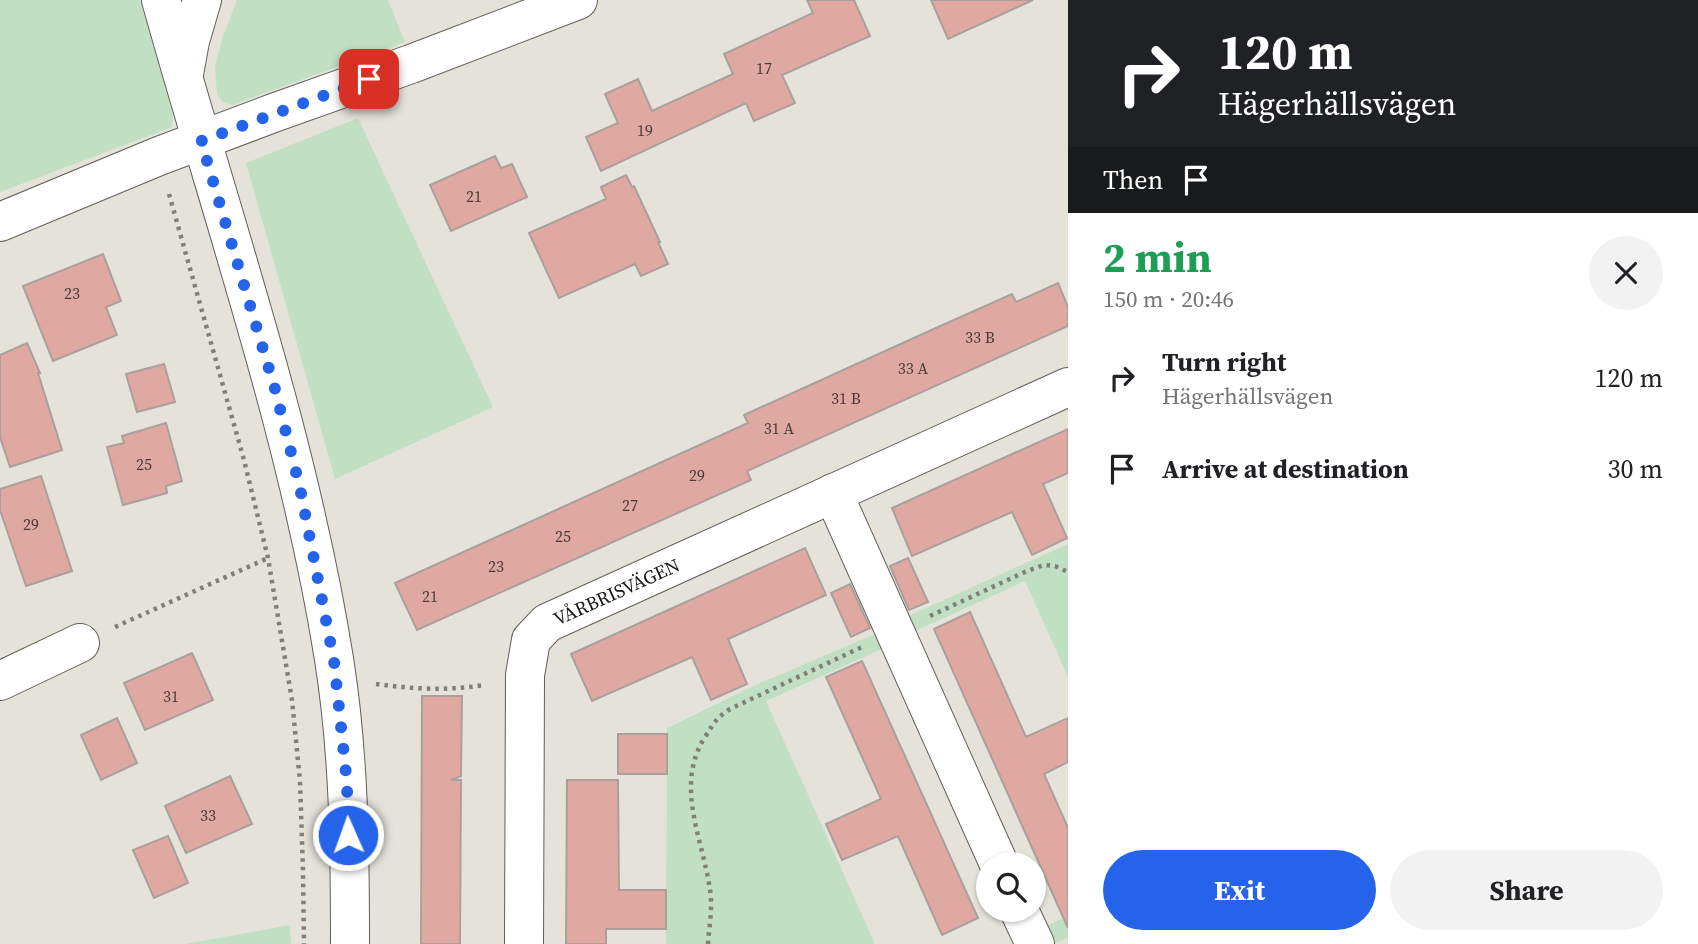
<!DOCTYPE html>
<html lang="en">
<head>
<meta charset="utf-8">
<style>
	:root { --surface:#fff; --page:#f2f2f2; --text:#202124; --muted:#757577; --accent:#2563eb }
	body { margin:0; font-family:"Source Serif 4",serif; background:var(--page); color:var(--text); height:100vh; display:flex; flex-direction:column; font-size:26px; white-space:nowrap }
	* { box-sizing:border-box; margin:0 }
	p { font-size:23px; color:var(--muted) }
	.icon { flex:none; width:38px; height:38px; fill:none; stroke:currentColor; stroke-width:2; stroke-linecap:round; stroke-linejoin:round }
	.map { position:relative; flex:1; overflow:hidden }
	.drawer { display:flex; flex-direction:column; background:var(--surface); width:630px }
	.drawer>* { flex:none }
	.top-card { background:#202124; color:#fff; overflow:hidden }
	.tools { position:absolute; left:976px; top:852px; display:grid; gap:14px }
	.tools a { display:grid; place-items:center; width:70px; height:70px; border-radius:50%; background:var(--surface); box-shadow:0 2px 5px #0004; font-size:35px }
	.pin { position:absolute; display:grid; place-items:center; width:60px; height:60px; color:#fff; margin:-30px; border-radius:14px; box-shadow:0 4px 10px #0006 }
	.me { position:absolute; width:77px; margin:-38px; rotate:358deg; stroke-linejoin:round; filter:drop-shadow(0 0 5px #0008) }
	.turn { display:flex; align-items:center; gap:24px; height:147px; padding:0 35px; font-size:32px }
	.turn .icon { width:91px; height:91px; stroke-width:2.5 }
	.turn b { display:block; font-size:49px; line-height:60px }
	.then { display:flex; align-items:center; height:66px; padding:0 35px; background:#0003; gap:14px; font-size:26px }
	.round { display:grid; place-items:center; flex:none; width:74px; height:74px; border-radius:37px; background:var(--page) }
	.headline { display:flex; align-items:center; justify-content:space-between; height:119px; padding:0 35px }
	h1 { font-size:42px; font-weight:700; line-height:52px; color:#1e9e55 }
	.primary-button { display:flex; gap:14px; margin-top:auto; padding:14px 35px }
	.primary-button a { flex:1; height:80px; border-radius:42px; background:var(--accent); color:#fff; font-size:28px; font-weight:700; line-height:80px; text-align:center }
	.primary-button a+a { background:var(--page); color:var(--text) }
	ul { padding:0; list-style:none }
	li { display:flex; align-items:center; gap:21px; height:91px; padding:0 35px }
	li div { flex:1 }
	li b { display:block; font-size:26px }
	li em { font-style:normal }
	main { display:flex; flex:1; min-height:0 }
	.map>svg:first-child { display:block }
	.green { fill:#c1dfc3 }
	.building { fill:#dfa9a1; stroke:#aa9f9d; stroke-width:2 }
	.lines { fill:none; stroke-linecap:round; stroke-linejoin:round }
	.minor-casing { stroke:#625f57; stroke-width:40 }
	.path { stroke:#807f78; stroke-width:4.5; stroke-dasharray:3.5 5; stroke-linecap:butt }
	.minor { stroke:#fff; stroke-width:38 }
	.route { stroke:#2563eb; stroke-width:12; stroke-dasharray:0 21.6 }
	.labels { text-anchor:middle; stroke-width:5; stroke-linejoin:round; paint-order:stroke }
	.number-label { font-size:16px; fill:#493b36 }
	.street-label { font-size:19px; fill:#171613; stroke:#e5e3d9 }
</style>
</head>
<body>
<main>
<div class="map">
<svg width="1068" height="944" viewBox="0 0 1068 944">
	<rect width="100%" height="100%" fill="#e5e3d9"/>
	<g class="green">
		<path d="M 0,0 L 140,0 L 173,114 L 172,127 L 0,192 Z"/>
		<path d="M 237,0 L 388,0 L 405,42 L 232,105 L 222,101 L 217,94 L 215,67 L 222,39 Z"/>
		<path d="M 358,118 L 493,407 L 335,479 L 246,163 Z"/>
		<path d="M 1068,544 L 1068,677 L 1025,581 L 911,633 L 904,618 Z"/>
		<path d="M 877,633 L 884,648 L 766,701 L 875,944 L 666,944 L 667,728 L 758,684 Z"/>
		<path d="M 1068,916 L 1068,938 L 1052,944 L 1044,927 Z"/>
		<path d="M 290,925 L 291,944 L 185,944 Z"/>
	</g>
	<g class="building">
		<path d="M 807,0 L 854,0 L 870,36 L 782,75 L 795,103 L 754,121 L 746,103 L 601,171 L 586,137 L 618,123 L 605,94 L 638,79 L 652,111 L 733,74 L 724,54 L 813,13 Z"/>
		<path d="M 931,0 L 1033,0 L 948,39 Z"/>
		<path d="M 495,156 L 501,168 L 512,164 L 527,197 L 451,231 L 430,185 Z"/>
		<path d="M 626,175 L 632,187 L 634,186 L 660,242 L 658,242 L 668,264 L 641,276 L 635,264 L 559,298 L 529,233 L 606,199 L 601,187 Z"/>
		<path d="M 103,254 L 121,301 L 106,307 L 117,335 L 53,361 L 23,286 Z"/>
		<path d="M 1058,283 L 1068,307 L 1068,326 L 747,471 L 751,480 L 417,630 L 395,583 L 748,423 L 744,415 L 927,332 L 1012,294 L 1016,302 Z"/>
		<path d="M 27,343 L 40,373 L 38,373 L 62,450 L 10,467 L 0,437 L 0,355 Z"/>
		<path d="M 164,364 L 175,402 L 137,412 L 126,374 Z"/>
		<path d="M 166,423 L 182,481 L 166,486 L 167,493 L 123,505 L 107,447 L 124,443 L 122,436 Z"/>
		<path d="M 1068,429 L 1068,473 L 1043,484 L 1067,538 L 1032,555 L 1012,512 L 912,556 L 892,508 Z"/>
		<path d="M 41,476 L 72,571 L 26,586 L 0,510 L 0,489 Z"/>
		<path d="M 805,548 L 826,595 L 728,639 L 747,684 L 711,700 L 692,657 L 592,701 L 571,654 Z"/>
		<path d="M 908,558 L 928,602 L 909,610 L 890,566 Z"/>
		<path d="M 850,584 L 870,628 L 851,637 L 831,593 Z"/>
		<path d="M 970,612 L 1026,737 L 1068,718 L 1068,762 L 1044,774 L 1068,828 L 1068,928 L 934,629 Z"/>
		<path d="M 192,653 L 213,700 L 145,730 L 124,683 Z"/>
		<path d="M 862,661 L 978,918 L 942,935 L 898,836 L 842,860 L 826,824 L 881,799 L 826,677 Z"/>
		<path d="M 422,696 L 462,696 L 461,776 L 451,780 L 461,780 L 460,944 L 421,944 Z"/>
		<path d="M 117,718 L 137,763 L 101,780 L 81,735 Z"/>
		<rect x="618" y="734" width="49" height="40"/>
		<path d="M 230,776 L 252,824 L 186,853 L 165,806 Z"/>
		<path d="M 567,780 L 618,780 L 619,890 L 666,890 L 666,929 L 606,929 L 606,944 L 566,944 Z"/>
		<path d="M 168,836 L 188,883 L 154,898 L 133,850 Z"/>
	</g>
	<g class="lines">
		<defs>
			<g id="minor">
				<path d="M 161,0 C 222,219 298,434 334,659 C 349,753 350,849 350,944"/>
				<path d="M 184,74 L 190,41 L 202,0"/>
				<path d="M 0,222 L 159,156 L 276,112 L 411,64 L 578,0"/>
				<path d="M 833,493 L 999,864"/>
				<path d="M 0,681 L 80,643"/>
				<path d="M 1019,910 L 1035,944"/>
				<path id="s1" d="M 524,944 L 525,675 L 531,640 L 547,623 L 1068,387"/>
			</g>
		</defs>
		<use href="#minor" class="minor-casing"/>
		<g class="path">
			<path d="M 169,194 L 244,460 L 268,558 L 292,700 L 300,781 L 303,871 L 304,944"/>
			<path d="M 930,616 L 1027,571 L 1044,565 L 1055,566 L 1068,572"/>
			<path d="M 115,627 L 268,558"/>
			<path d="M 376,684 C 412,689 448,691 485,685"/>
			<path d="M 708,944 C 709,927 713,907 710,890 C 703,839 674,786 705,737 C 714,723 716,718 730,709 L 862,647"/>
		</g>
		<use href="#minor" class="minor"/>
	</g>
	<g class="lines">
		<path class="route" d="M 348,835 L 347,783 L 334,661 L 300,488 L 275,389 L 201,141 L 369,79"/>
	</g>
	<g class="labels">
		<g class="number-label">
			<text x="764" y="74">17</text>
			<text x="645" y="136">19</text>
			<text x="474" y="202">21</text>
			<text x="72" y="299">23</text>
			<text x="980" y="343">33 B</text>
			<text x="913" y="374">33 A</text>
			<text x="846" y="404">31 B</text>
			<text x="779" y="434">31 A</text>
			<text x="144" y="470">25</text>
			<text x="697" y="481">29</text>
			<text x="630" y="511">27</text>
			<text x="31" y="530">29</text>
			<text x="563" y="542">25</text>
			<text x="496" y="572">23</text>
			<text x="430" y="602">21</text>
			<text x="171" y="702">31</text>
			<text x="208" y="821">33</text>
		</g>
		<g class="street-label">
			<text dy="7" stroke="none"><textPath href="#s1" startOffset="404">VÅRBRISVÄGEN</textPath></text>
		</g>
	</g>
</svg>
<div class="tools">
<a><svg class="icon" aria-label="search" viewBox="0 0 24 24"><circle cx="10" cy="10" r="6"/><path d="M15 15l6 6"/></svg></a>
</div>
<div class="pin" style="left:369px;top:79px;background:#d93025"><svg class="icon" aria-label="arrive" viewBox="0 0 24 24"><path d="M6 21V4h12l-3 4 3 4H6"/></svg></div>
<svg class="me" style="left:348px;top:835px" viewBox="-20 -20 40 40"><circle r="17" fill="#2563eb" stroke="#fff" stroke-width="3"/><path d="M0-11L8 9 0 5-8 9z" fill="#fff"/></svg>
</div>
<section class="drawer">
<div class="top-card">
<div class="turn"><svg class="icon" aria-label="right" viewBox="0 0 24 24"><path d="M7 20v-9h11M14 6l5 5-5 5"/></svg><div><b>120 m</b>Hägerhällsvägen</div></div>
<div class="then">Then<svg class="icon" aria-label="arrive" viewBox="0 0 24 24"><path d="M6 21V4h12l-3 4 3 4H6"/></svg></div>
</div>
<div class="headline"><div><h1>2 min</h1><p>150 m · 20:46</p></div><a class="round"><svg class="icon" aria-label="close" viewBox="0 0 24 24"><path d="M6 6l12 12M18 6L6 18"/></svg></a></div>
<ul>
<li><svg class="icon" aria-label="right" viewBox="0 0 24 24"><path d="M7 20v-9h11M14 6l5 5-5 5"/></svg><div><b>Turn right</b><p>Hägerhällsvägen</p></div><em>120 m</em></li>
<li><svg class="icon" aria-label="arrive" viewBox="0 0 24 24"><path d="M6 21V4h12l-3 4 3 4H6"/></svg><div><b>Arrive at destination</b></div><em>30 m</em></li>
</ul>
<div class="primary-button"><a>Exit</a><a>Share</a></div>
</section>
</main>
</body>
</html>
